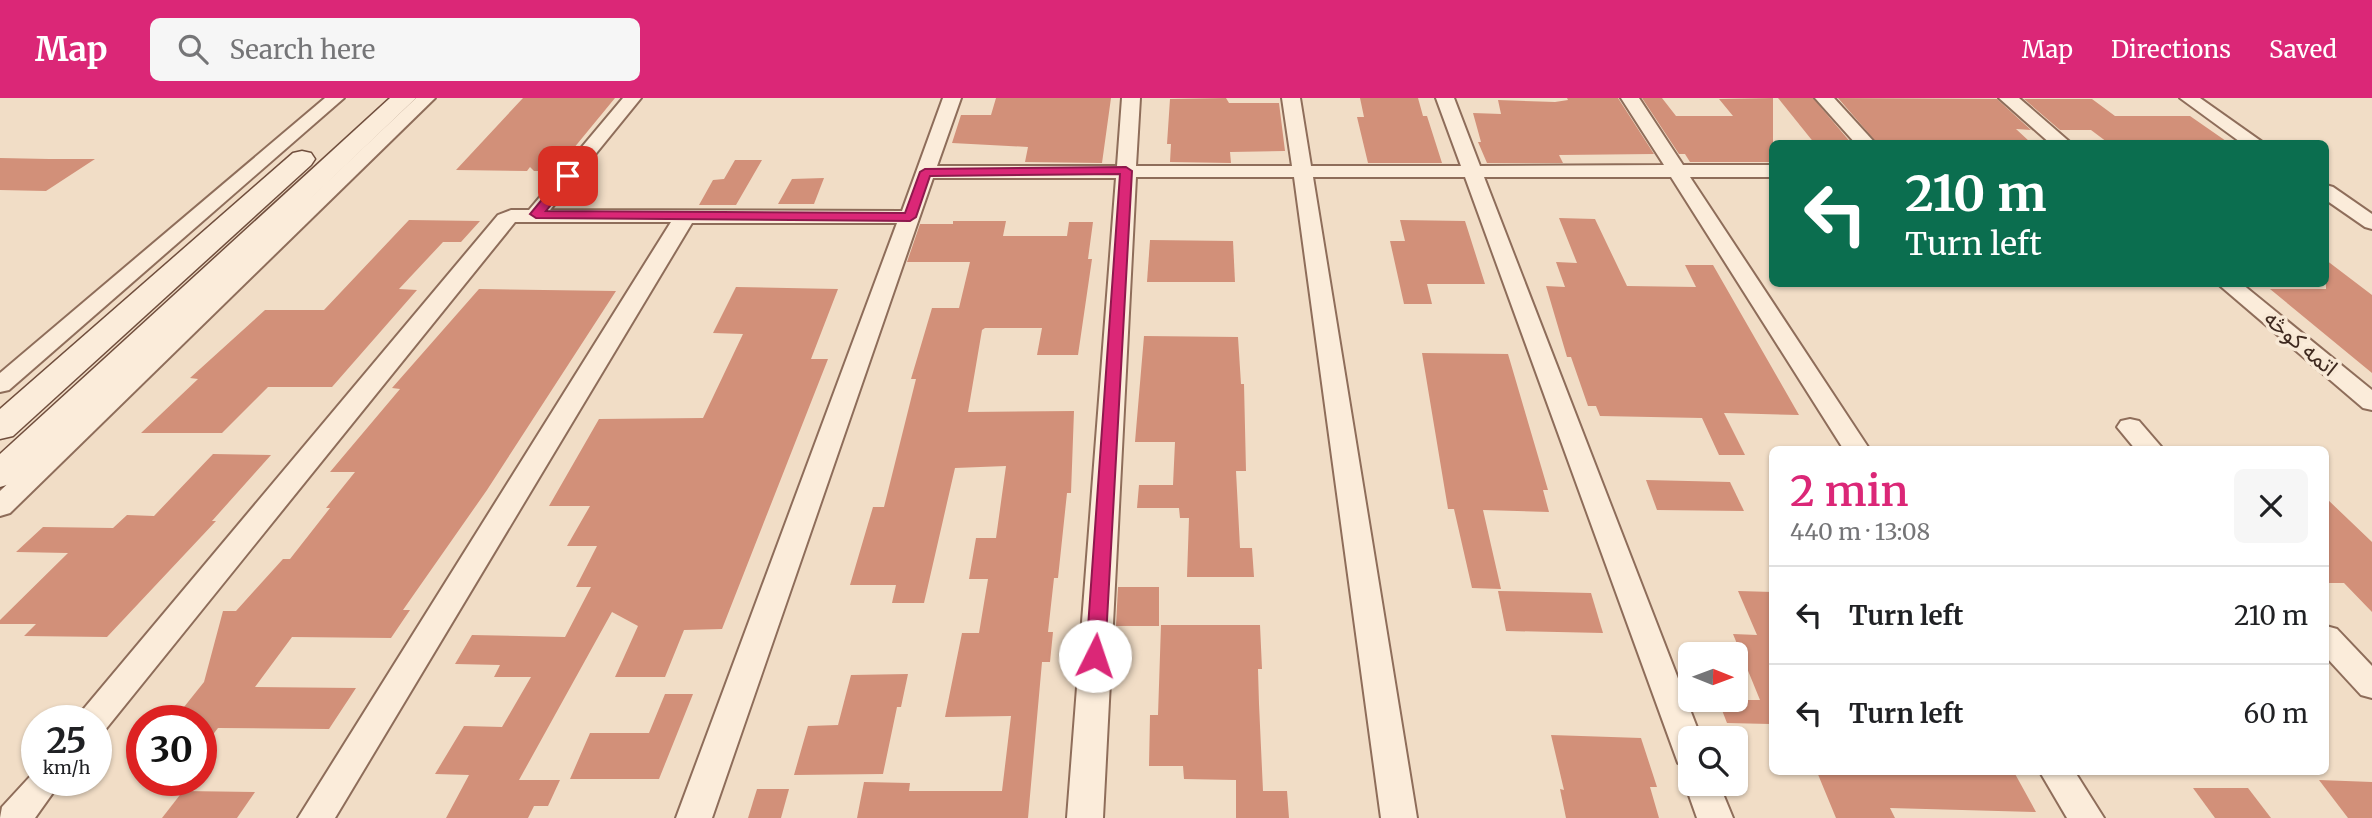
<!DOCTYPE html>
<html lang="en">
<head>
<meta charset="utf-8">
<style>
	:root { --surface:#fff; --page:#f6f6f6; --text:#202124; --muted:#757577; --line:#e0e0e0; --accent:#db2777 }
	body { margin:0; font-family:Merriweather,"Noto Sans Arabic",serif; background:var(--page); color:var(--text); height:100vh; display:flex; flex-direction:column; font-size:26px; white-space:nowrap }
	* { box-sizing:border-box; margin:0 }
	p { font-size:23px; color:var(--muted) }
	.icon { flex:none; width:38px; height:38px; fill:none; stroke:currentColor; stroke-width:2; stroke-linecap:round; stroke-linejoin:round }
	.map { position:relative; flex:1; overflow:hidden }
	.panel { position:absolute; left:1769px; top:348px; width:560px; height:329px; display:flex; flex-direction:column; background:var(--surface); border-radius:10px; box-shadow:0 2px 5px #0004 }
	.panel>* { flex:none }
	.top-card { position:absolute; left:1769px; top:42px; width:560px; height:147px; border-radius:10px; box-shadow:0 2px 5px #0004; background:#0b6e4f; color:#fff; overflow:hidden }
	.needle { width:46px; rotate:91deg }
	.buttons { position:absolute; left:1678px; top:544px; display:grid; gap:14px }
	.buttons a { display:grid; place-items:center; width:70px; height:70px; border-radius:10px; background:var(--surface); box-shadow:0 2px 5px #0004; font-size:35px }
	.speed { position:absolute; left:21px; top:607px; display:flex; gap:14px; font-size:35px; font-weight:700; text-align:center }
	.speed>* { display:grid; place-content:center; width:91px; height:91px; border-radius:50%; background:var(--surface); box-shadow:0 2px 5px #0004; line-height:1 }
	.speed small { font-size:18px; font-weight:400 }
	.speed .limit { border:10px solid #d22; background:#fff; color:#111 }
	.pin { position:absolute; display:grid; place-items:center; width:60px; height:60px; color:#fff; margin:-30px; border-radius:14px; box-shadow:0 4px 10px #0006 }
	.me { position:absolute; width:77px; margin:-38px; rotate:4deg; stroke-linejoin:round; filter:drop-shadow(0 0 5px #0008) }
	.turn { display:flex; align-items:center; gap:24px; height:147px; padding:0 21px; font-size:32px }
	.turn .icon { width:91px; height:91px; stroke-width:2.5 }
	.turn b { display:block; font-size:49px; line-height:60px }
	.round { display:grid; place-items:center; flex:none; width:74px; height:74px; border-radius:10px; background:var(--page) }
	.head { display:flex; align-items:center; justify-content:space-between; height:119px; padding:0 21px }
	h1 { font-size:42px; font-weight:600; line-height:52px; color:var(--accent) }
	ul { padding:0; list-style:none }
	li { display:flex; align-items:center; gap:21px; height:98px; padding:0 21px; border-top:2px solid var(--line) }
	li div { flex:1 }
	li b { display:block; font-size:26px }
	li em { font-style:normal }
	header { display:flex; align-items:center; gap:42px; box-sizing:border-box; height:98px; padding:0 35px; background:var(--accent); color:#fff }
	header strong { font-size:33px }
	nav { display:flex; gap:38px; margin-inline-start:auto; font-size:24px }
	.search { width:490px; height:63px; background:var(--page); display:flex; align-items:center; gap:18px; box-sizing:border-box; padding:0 24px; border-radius:10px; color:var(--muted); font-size:26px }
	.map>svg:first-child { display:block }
	.building { fill:#d29079 }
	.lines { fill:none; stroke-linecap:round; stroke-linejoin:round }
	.minor-casing { stroke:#8e6d5a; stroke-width:4 }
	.secondary-casing { stroke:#704e3d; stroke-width:3 }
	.minor { fill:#fbecda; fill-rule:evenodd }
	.secondary { fill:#fbecda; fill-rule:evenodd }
	.route { fill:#db2777; stroke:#8e194d; stroke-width:2 }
	.labels { text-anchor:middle; stroke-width:7; stroke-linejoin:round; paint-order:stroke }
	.street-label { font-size:23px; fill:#3e291f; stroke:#f8e9d6 }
</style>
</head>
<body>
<header>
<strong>Map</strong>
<div class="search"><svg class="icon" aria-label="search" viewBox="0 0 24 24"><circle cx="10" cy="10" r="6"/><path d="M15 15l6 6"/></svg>Search here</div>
<nav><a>Map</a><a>Directions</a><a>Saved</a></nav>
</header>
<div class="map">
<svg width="2372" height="720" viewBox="0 0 2372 720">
	<rect width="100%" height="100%" fill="#f1ddc6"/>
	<g class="building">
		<path d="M 523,0 L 615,0 L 555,73 L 534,73 L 530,69 L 527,73 L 456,72 Z"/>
		<path d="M 996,0 L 1111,0 L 1102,65 L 1025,64 L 1028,49 L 952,45 L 961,17 L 991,17 Z"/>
		<path d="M 1226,0 L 1229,5 L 1279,5 L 1285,53 L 1230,54 L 1231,65 L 1170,64 L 1171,46 L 1167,46 L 1170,1 Z"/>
		<path d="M 1360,0 L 1418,0 L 1423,18 L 1427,18 L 1442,65 L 1368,65 L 1357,19 L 1364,19 Z"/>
		<path d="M 1567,0 L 1618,0 L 1654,56 L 1559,57 L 1563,65 L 1487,65 L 1478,44 L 1481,44 L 1473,15 L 1501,16 L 1498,2 L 1555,4 L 1568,2 Z"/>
		<path d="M 1642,0 L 1662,0 L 1676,18 L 1733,18 L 1719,1 L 1773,0 L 1773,64 L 1690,64 L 1685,56 L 1679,56 Z"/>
		<path d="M 1778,0 L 1813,0 L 1852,46 L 1815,46 Z"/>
		<path d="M 1838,0 L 1997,1 L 2031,32 L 2016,31 L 2030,44 L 1878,46 Z"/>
		<path d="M 2024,1 L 2092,1 L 2115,18 L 2190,18 L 2226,43 L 2107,44 L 2091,32 L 2060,32 Z"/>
		<path d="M 0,60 L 49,61 L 95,61 L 46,93 L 0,92 Z"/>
		<path d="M 735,62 L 762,62 L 736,107 L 699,107 L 713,82 L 724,81 Z"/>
		<path d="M 824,80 L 814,106 L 778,106 L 792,81 Z"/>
		<path d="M 1559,120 L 1595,121 L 1627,188 L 1696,189 L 1685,167 L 1713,167 L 1799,317 L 1724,315 L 1745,357 L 1719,357 L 1702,320 L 1600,318 L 1596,308 L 1588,308 L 1571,259 L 1567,259 L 1546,188 L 1565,189 L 1556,164 L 1577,165 Z"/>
		<path d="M 409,122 L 480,123 L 461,144 L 443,144 L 399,191 L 417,192 L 332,289 L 268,289 L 222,335 L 141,335 L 198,281 L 190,280 L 265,212 L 324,212 Z"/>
		<path d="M 1400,122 L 1465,123 L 1485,186 L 1427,186 L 1432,206 L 1404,206 L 1390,143 L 1405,143 Z"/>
		<path d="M 953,123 L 1006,123 L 1003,138 L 1067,138 L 1069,124 L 1093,124 L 1088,161 L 1092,161 L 1078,257 L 1037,257 L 1042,230 L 985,230 L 982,232 L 968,314 L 1074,313 L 1071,395 L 1067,395 L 1058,480 L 1054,480 L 1048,534 L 1053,534 L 1050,564 L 1042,564 L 1028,720 L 857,720 L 864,684 L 910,685 L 909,693 L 1002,693 L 1011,618 L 945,619 L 962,535 L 979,535 L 988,481 L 969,481 L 976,440 L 996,440 L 1006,368 L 955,370 L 924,505 L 892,505 L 896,487 L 850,487 L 873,409 L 884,409 L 916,281 L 911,281 L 932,210 L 959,210 L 970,164 L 907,164 L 920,126 L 953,126 Z"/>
		<path d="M 1150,142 L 1233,143 L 1235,184 L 1147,184 Z"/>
		<path d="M 2326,162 L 2372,197 L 2372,275 L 2270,191 L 2326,191 Z"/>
		<path d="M 736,189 L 838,191 L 811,261 L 828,261 L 722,531 L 684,532 L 665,579 L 615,579 L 638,528 L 612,514 L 519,682 L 560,682 L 548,708 L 534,708 L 528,720 L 446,720 L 469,677 L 435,676 L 464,628 L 502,629 L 531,579 L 494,579 L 500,567 L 455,566 L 472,537 L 565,539 L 591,489 L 576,489 L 597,448 L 567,448 L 590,408 L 549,408 L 599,321 L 703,320 L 743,236 L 713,235 Z"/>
		<path d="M 479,191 L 616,193 L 487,392 L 403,512 L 410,512 L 391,540 L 292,539 L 255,589 L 356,590 L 329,631 L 218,630 L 201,652 L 201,620 L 176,619 L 204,584 L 223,513 L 236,513 L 283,461 L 290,461 L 330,410 L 326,410 L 355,374 L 330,374 L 400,291 L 392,290 Z"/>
		<path d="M 1144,238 L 1238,239 L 1241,286 L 1244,286 L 1246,373 L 1236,373 L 1240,450 L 1252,450 L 1254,479 L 1187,479 L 1189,420 L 1180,420 L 1179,410 L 1137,410 L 1139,387 L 1173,387 L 1175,344 L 1135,344 Z"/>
		<path d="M 1422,255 L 1508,256 L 1548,392 L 1543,392 L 1549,414 L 1483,412 L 1501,491 L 1472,490 L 1454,411 L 1448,411 Z"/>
		<path d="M 213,356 L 271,357 L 212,423 L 216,423 L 107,539 L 24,538 L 36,526 L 0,526 L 0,522 L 68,455 L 16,454 L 43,429 L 113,430 L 127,417 L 154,418 Z"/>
		<path d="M 1646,382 L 1730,384 L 1744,413 L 1657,412 Z"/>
		<path d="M 2326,400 L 2372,444 L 2372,514 L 2344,485 L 2326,485 Z"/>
		<path d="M 1118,489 L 1159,489 L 1159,528 L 1116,528 Z"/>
		<path d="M 1498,493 L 1591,495 L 1603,535 L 1506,533 Z"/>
		<path d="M 1738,493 L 1773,494 L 1773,631 L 1770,626 L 1727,625 L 1718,602 L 1760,602 L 1733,536 L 1757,537 Z"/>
		<path d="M 1161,527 L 1260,527 L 1262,571 L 1258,571 L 1259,606 L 1263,693 L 1287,693 L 1289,720 L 1236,720 L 1236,682 L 1184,681 L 1183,668 L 1149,668 L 1150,617 L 1158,617 Z"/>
		<path d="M 908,576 L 901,609 L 897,609 L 883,676 L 794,677 L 808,628 L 838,627 L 851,577 Z"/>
		<path d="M 665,596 L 693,596 L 659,681 L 570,681 L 590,635 L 649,635 Z"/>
		<path d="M 1551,637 L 1641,640 L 1657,689 L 1650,689 L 1659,720 L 1566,720 L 1560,691 L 1564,692 Z"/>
		<path d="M 1817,674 L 2014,674 L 2036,714 L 1890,710 L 1895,720 L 1836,720 Z"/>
		<path d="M 2319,682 L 2372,684 L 2372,720 L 2348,720 Z"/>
		<path d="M 2193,690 L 2248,690 L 2271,720 L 2215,720 Z"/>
		<path d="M 757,691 L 789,691 L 781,720 L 748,720 Z"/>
		<path d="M 183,693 L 255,694 L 237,720 L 162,720 Z"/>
	</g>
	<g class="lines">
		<defs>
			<g id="minor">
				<path d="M 325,0 L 344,0 L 9,292 L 0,294 L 0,275 Z"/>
				<path d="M 416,0 L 435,0 L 10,415 L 0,418 L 0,393 Z"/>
				<path d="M 623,0 L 641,0 L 550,112 L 902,113 L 943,0 L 961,0 L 937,68 L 1117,68 L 1122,0 L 1140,0 L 1136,68 L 1292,68 L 1282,0 L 1300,0 L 1311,68 L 1461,68 L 1436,0 L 1454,0 L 1480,68 L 1664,67 L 1621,0 L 1639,0 L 1683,67 L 1773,67 L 1773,79 L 1690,79 L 1870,352 L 1844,352 L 1671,79 L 1484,79 L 1701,640 L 1690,640 L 1690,668 L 1678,665 L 1465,79 L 1313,79 L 1417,720 L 1381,720 L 1294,79 L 1136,79 L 1103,720 L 1067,720 L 1116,80 L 933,80 L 712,720 L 676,720 L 897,125 L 692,125 L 335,720 L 298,720 L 671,124 L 515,124 L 105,632 L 96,635 L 96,623 L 77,623 L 81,614 L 498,117 L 511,112 L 529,112 Z"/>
				<path d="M 1815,0 L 1834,0 L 1876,46 L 1856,46 Z"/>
				<path d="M 1999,0 L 2019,0 L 2072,46 L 2051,46 Z"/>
				<path d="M 2180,0 L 2200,0 L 2265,46 L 2243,46 Z"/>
				<path d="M 2326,87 L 2333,89 L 2372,116 L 2372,131 L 2365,129 L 2326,102 Z"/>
				<path d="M 2218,186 L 2242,186 L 2372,292 L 2372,312 L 2363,310 Z"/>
				<path d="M 2130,321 L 2139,323 L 2164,352 L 2136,352 L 2117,329 L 2121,323 Z"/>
				<path d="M 2326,528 L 2337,531 L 2372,568 L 2372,600 L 2361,597 L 2326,559 Z"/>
				<path d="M 37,671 L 37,682 L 62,682 L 35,720 L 0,720 L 2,709 Z"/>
				<path d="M 2040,674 L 2075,674 L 2104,720 L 2067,720 Z"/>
				<path d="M 1690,676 L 1690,686 L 1719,686 L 1733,720 L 1697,720 L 1685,686 Z"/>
			</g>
			<g id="secondary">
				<path d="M 390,0 L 416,0 L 13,385 L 0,389 L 0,356 Z"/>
				<path d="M 302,53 L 311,55 L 315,61 L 311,67 L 13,338 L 0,341 L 0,311 L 293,55 Z"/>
			</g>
		</defs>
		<use href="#minor" class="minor-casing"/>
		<use href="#secondary" class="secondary-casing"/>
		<use href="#minor" class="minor"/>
		<use href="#secondary" class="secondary"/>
	</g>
	<path class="route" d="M 1126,69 L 1132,73 L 1105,558 L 1102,563 L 1089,563 L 1086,558 L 1120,76 L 930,78 L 916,119 L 910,123 L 536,120 L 530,116 L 564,75 L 568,74 L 574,78 L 546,113 L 905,115 L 920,74 L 925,71 Z"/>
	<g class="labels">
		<g class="street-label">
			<text transform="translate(2301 245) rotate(40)" y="8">اتمه کوڅه</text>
		</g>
	</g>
</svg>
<div class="buttons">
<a><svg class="needle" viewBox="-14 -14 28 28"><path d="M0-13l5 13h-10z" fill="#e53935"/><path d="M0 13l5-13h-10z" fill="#757577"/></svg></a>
<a><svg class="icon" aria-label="search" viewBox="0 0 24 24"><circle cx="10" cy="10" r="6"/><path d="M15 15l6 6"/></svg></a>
</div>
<div class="speed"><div>25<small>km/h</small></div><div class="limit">30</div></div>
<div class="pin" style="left:568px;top:78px;background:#d93025"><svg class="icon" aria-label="arrive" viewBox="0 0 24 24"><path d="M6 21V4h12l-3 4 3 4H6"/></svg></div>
<svg class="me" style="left:1095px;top:558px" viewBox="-20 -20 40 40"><circle r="19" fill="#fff"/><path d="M0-13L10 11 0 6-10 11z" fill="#db2777"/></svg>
<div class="top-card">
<div class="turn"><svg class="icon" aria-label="left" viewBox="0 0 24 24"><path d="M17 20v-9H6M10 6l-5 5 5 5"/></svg><div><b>210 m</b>Turn left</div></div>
</div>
<section class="panel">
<div class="head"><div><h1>2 min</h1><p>440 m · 13:08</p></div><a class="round"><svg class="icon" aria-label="close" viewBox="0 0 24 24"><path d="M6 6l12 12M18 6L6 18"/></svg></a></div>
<ul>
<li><svg class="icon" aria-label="left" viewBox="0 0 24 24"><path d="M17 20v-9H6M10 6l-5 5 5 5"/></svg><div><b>Turn left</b></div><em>210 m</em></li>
<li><svg class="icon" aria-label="left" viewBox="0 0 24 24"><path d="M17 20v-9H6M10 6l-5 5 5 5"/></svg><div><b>Turn left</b></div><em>60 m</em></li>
</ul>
</section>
</div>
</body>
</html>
